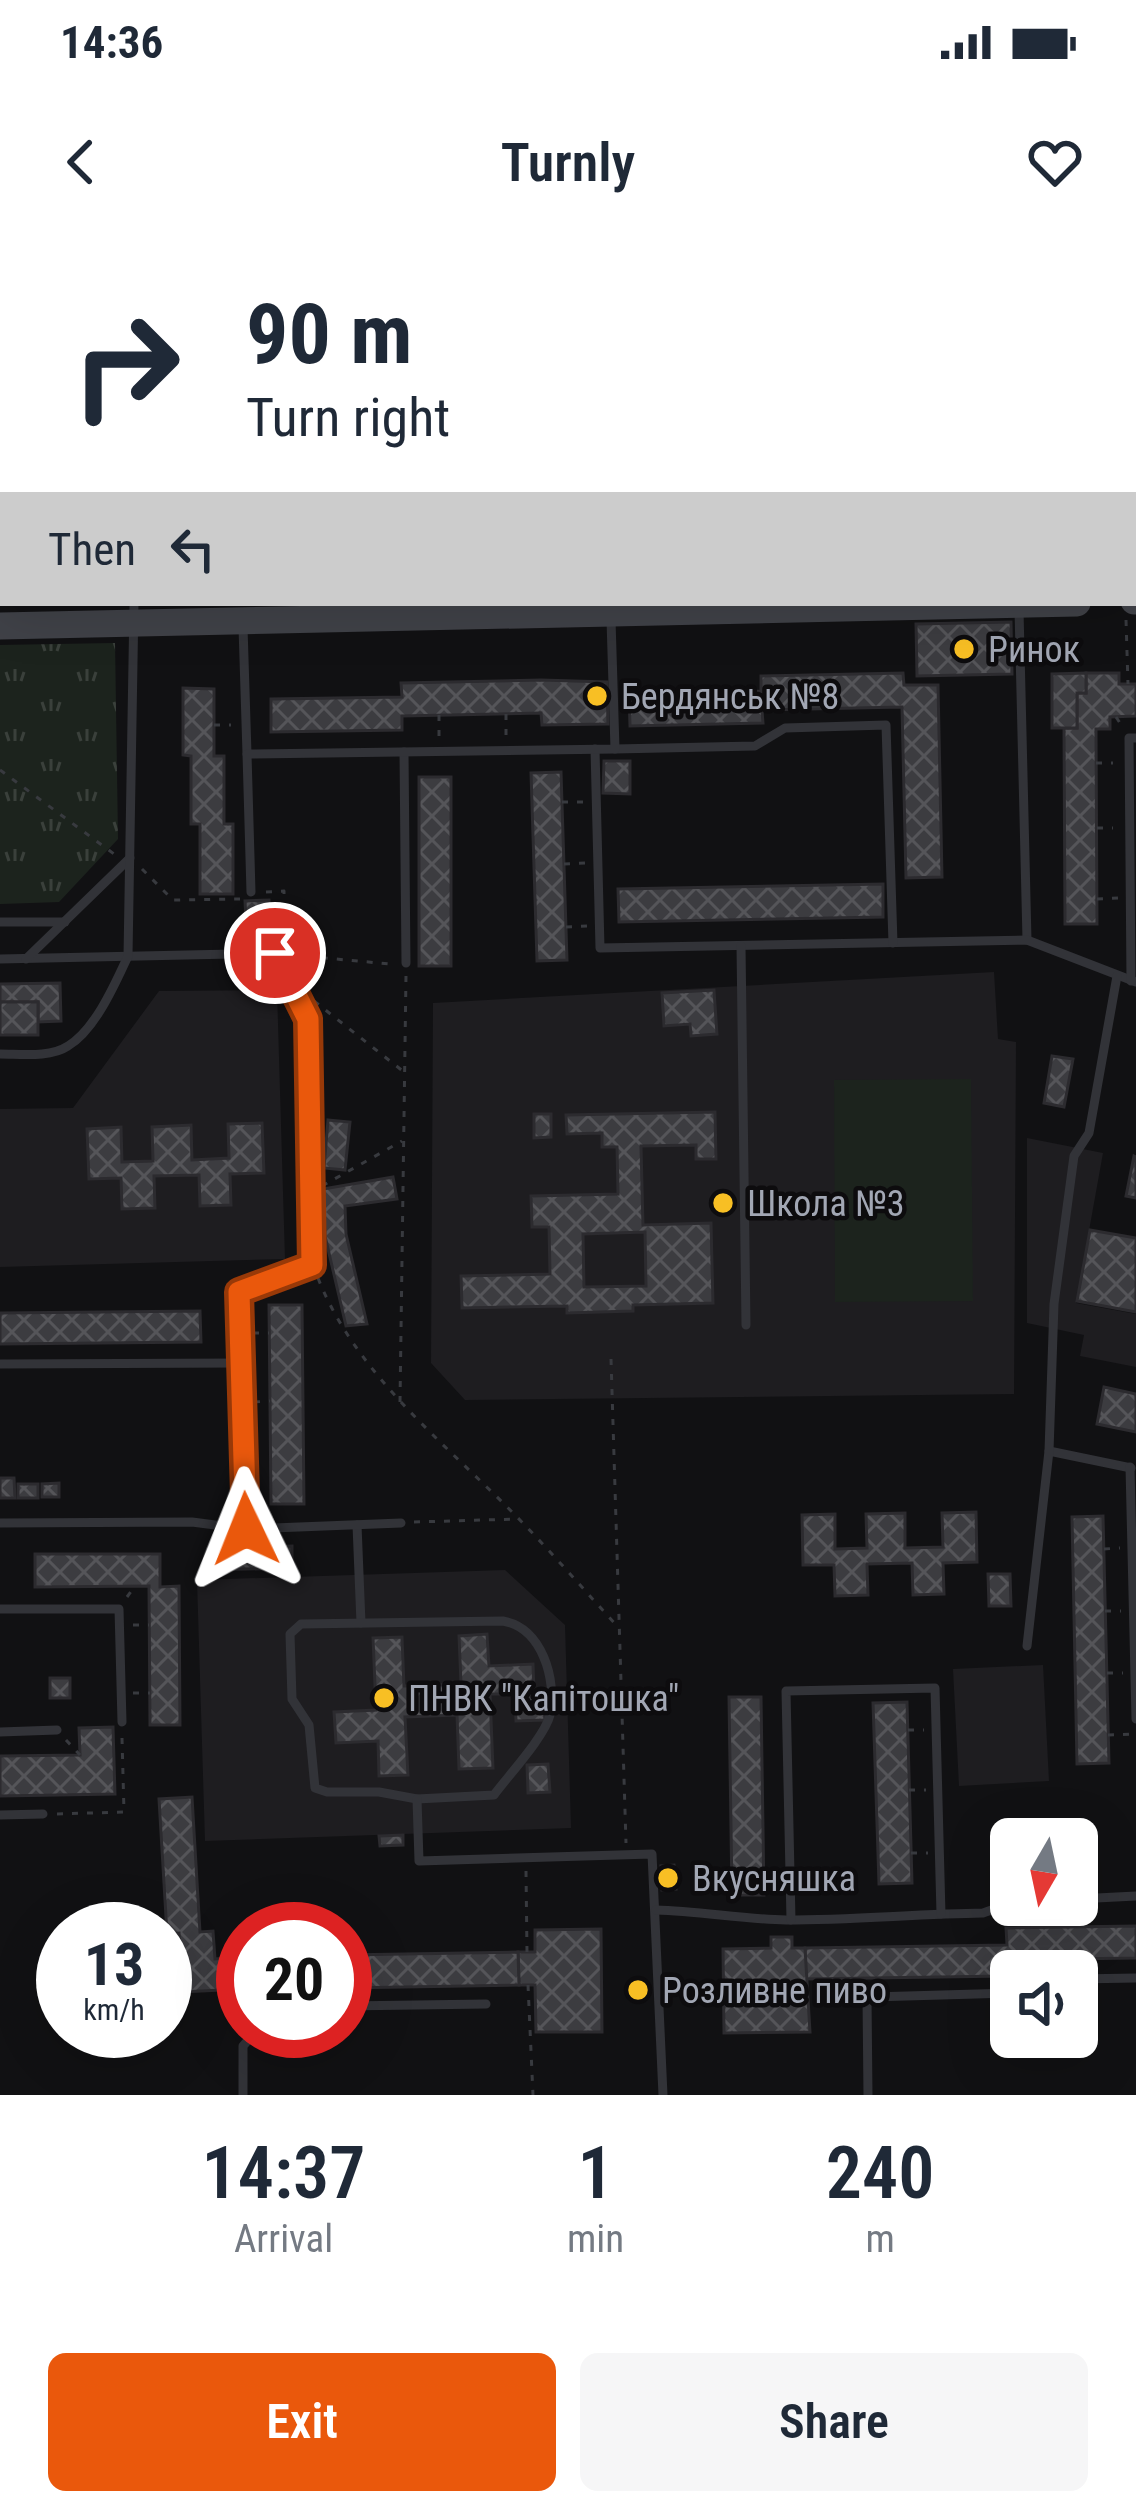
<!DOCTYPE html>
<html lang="en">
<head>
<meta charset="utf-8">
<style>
	:root { --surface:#fff; --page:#f6f6f7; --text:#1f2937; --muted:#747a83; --accent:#ea580c }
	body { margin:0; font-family:"Roboto Condensed",sans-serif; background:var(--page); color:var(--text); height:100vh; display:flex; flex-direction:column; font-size:45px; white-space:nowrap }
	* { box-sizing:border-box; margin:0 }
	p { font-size:39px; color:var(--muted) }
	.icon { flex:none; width:66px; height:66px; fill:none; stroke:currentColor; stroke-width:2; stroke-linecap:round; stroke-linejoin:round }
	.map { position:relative; height:1855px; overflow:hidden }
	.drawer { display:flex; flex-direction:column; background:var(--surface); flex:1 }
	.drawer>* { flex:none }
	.top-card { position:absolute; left:0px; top:0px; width:1137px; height:366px; box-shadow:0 12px 48px #0002; background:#fff; color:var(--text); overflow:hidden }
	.needle { width:78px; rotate:189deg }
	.tools { position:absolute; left:990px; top:1578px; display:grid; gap:24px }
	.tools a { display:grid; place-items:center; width:108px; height:108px; border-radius:18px; background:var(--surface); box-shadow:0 12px 48px #0002; font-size:60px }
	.speed { position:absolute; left:36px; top:1662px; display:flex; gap:24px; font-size:60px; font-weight:700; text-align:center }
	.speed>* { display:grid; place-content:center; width:156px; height:156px; border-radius:50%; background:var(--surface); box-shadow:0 12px 48px #0002; line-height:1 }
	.speed small { font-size:30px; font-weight:400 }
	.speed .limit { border:18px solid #d22; background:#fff; color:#111 }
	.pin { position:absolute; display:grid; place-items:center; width:102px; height:102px; color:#fff; margin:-51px; border:6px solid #fff; border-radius:50%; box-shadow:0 3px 12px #0007 }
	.me { position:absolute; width:132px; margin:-66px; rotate:358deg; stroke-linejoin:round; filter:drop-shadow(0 0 9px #0008) }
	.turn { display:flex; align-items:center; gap:42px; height:252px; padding:0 48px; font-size:54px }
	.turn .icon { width:156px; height:156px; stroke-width:2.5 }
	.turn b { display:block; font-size:84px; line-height:102px }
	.then { display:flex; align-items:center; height:114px; padding:0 48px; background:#0003; gap:24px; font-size:45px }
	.eta { display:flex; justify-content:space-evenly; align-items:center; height:204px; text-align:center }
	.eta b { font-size:72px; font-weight:600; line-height:84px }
	.action { display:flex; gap:24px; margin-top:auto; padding:24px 48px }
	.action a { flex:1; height:138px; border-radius:18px; background:var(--accent); color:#fff; font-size:48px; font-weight:600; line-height:138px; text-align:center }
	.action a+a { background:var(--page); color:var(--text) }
	.status { display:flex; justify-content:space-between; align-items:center; height:84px; padding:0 60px; background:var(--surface); direction:ltr }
	.status svg { height:33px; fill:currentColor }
	header { display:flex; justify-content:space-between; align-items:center; height:156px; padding:0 48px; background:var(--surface); font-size:54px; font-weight:600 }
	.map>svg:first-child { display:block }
	.built { fill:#1e1d20 }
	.grass { fill:url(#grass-tufts) }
	.pitch { fill:#1c231d }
	.building { fill:url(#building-cross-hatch); stroke:#2c2b2f; stroke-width:3; fill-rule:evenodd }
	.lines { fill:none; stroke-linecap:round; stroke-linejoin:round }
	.path { stroke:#383a3f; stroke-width:3; stroke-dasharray:6 9; stroke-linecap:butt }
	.lane { stroke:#323338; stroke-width:9 }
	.secondary { stroke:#404248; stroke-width:27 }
	.route-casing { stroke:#983908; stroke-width:30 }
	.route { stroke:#ea580c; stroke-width:21 }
	.poi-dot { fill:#f8bf24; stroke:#0d0c0e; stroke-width:4.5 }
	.labels { text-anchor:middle; stroke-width:9; stroke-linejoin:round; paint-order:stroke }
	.poi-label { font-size:36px; fill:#a2a7b4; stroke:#0d0c0e; text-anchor:start }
</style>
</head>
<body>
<div class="status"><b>14:36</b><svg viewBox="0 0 49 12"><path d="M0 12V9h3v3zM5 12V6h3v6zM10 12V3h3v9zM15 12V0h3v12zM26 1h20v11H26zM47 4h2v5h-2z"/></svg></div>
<header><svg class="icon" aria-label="back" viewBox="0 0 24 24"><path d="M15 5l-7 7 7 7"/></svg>Turnly<svg class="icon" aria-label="heart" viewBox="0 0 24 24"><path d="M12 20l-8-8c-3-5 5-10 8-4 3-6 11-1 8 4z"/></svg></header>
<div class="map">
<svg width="1136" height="1855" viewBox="0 0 1136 1855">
	<defs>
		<pattern id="grass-tufts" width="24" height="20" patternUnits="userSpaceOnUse" patternTransform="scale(3)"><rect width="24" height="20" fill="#1c231d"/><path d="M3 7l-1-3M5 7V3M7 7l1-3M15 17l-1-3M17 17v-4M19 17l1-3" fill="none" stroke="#3a403b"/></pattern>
		<pattern id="building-cross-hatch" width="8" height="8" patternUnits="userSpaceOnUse" patternTransform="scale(3)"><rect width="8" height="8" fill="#3c3c40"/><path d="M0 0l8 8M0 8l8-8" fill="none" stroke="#555559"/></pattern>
	</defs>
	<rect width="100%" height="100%" fill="#111113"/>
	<g class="built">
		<path d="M 0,0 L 168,3 L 3,3 L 0,335 Z"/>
		<path d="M 994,732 L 998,799 L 1016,802 L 1014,1154 L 465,1160 L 431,1123 L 433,763 Z"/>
		<path d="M 277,750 L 285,1019 L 0,1027 L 0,869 L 73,868 L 159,751 Z"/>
		<path d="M 1027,898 L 1103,913 L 1076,1063 L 1136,1074 L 1136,1127 L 1080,1116 L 1084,1095 L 1027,1083 Z"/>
		<path d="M 505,1330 L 565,1385 L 571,1588 L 205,1601 L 197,1340 Z"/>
		<path d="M 1043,1425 L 1049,1541 L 959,1546 L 953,1429 Z"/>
	</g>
	<path class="grass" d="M 115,403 L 118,599 L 59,662 L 0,664 L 0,405 Z"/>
	<path class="pitch" d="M 971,839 L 973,1061 L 835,1062 L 834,840 Z"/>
	<g class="building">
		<path d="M 643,0 L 700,0 L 700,3 L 644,3 Z"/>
		<rect x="808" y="0" width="165" height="3"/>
		<path d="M 1071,0 L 1136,0 L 1136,14 L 1134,3 L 1063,3 Z"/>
		<path d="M 1011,382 L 1012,434 L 917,436 L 916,384 Z"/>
		<path d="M 903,433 L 904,445 L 938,445 L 942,637 L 906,638 L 902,467 L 762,470 L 763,483 L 630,486 L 629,454 L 761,451 L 761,436 Z"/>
		<path d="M 1086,433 L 1119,433 L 1119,444 L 1136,444 L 1136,476 L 1110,477 L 1110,489 L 1096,489 L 1097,684 L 1065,684 L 1064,488 L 1077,488 L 1077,453 L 1086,453 Z"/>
		<path d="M 1086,433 L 1086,453 L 1077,453 L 1077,488 L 1052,488 L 1052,434 Z"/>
		<path d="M 541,440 L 607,442 L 608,484 L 542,485 L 541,473 L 402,476 L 402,490 L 271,492 L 271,459 L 402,457 L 401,443 Z"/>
		<path d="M 183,448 L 214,449 L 214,516 L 224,516 L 224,584 L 233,584 L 233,654 L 200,654 L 200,584 L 191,584 L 191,516 L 183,515 Z"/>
		<path d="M 604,521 L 630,521 L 630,554 L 603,553 Z"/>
		<path d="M 561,532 L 567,720 L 537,721 L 531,533 Z"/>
		<rect x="419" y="537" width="32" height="189"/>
		<path d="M 883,644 L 883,677 L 619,682 L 618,649 Z"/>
		<path d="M 269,660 L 270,680 L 246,682 L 245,661 Z"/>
		<path d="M 60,743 L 61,781 L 38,782 L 38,762 L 0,762 L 0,744 Z"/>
		<path d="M 714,750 L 717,794 L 691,796 L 690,784 L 664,786 L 662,753 Z"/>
		<rect x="0" y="762" width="38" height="33"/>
		<path d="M 1052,816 L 1073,819 L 1064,867 L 1044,863 Z"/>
		<path d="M 715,872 L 716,919 L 696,919 L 696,905 L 641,906 L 643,985 L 711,983 L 713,1063 L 633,1065 L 633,1071 L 567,1073 L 567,1066 L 462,1068 L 461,1036 L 550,1034 L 549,987 L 532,987 L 531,956 L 618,954 L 617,907 L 602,907 L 602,893 L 567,894 L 566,875 ZM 645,992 L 646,1046 L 584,1047 L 583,994 Z"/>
		<path d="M 534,874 L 551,874 L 551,897 L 534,898 Z"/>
		<path d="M 328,880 L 350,882 L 345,930 L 324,928 Z"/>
		<path d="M 262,883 L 264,933 L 230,934 L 231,965 L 200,966 L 199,935 L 154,936 L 155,968 L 122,969 L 121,938 L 89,939 L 87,889 L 121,887 L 122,922 L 153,921 L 152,887 L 191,885 L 192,920 L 229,918 L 228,884 Z"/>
		<path d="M 1134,916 L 1136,917 L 1136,958 L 1126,956 Z"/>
		<path d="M 393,937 L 397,959 L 345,966 L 346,994 L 367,1084 L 346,1086 L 325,996 L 323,949 Z"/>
		<path d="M 1090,990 L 1136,998 L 1136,1072 L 1077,1061 Z"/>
		<path d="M 269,1065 L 302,1065 L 304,1264 L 271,1264 Z"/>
		<path d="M 200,1071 L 201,1102 L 0,1104 L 0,1073 Z"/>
		<path d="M 1104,1147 L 1136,1154 L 1136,1192 L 1097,1184 Z"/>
		<path d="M 0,1238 L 14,1238 L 15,1258 L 0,1258 Z"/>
		<path d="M 59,1243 L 59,1257 L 42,1257 L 42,1244 Z"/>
		<rect x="18" y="1244" width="20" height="14"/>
		<path d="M 976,1272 L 977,1322 L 943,1323 L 944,1354 L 913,1355 L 912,1323 L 867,1324 L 868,1355 L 835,1356 L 834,1325 L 803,1325 L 802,1275 L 835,1274 L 835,1309 L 867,1308 L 866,1274 L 905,1273 L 905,1308 L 943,1307 L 942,1273 Z"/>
		<path d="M 1103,1276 L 1109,1523 L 1077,1524 L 1072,1277 Z"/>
		<path d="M 292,1306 L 292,1328 L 209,1330 L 208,1309 Z"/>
		<path d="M 35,1314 L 160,1314 L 160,1347 L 179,1346 L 180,1485 L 150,1485 L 149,1346 L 35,1347 Z"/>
		<path d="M 988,1334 L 1010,1334 L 1011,1366 L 989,1366 Z"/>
		<path d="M 487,1394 L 489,1426 L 533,1424 L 534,1453 L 543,1452 L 545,1480 L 516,1481 L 515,1454 L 490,1454 L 493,1528 L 459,1529 L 457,1475 L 405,1477 L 408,1535 L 379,1536 L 378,1501 L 336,1503 L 334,1472 L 376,1470 L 373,1398 L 402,1397 L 404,1446 L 461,1444 L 459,1396 Z"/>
		<rect x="50" y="1438" width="20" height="20"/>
		<path d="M 729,1457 L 761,1457 L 764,1655 L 732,1655 Z"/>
		<path d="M 907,1462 L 912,1643 L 879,1644 L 873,1463 Z"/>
		<path d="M 113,1487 L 115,1554 L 0,1556 L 0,1516 L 80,1515 L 79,1488 Z"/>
		<path d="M 548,1524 L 550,1552 L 528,1553 L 527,1525 Z"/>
		<path d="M 192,1557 L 200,1692 L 213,1691 L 215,1719 L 240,1717 L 241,1749 L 182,1752 L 179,1693 L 167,1694 L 159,1559 Z"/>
		<path d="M 403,1595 L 403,1605 L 380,1606 L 379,1596 Z"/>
		<path d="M 674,1625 L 676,1649 L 662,1650 L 661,1626 Z"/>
		<path d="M 1136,1686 L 1136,1718 L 1007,1720 L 1007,1736 L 805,1739 L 805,1708 L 1007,1705 L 1006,1688 Z"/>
		<path d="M 601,1689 L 602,1792 L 536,1792 L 535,1745 L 519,1745 L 518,1712 L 535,1712 L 535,1690 Z"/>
		<path d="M 771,1697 L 792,1697 L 792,1708 L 805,1708 L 810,1792 L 724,1793 L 723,1709 L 771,1708 Z"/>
		<path d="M 518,1712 L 519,1745 L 345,1748 L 345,1715 Z"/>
	</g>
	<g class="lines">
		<g class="path">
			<path d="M 1126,380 L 1128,444"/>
			<path d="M 506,474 L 506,496"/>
			<path d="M 439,475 L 439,497"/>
			<path d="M 1116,477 L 1122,486"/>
			<path d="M 214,485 L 231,485"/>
			<path d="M 1096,523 L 1113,523"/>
			<path d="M 0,530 L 114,614"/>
			<path d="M 562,562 L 584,562"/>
			<path d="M 1097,588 L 1113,588"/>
			<path d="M 564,624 L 586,623"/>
			<path d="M 142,629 L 173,660 L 240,659"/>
			<path d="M 266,652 L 284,651 L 284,700"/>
			<path d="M 1097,659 L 1119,658"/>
			<path d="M 566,687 L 588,686"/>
			<path d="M 292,715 L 390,724"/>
			<path d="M 314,761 L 404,832"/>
			<path d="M 322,946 L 402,901"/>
			<path d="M 318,1038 C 356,1135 447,1205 518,1278 C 553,1314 585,1351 619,1388"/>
			<path d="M 253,1093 L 269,1093"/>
			<path d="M 611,1119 L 626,1603"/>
			<path d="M 254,1162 L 270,1161"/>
			<path d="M 400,1162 L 406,735"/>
			<path d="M 414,1282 L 519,1279"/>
			<path d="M 1104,1309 L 1120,1308"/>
			<path d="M 127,1357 L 135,1346"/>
			<path d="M 1105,1371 L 1121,1371"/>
			<path d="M 133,1385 L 149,1385"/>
			<path d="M 1107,1433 L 1123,1433"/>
			<path d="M 133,1453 L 150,1453"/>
			<path d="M 908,1490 L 924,1490"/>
			<path d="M 1108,1495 L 1136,1494"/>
			<path d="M 66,1500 L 80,1515"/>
			<path d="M 909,1550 L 926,1550"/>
			<path d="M 57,1574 L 124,1572 L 122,1498"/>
			<path d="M 911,1613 L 928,1613"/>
			<path d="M 526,1631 L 527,1712"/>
			<path d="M 1044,1719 L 1045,1731"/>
			<path d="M 528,1745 L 533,1855"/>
		</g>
		<g class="lane">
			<path d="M 130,0 L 130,3"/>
			<path d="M 174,0 L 174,3"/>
			<path d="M 781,0 L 781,3"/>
			<path d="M 318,3 L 318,0"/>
			<path d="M 390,3 L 391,0"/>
			<path d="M 1003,3 L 1003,0"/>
			<path d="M 1134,34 L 1136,33"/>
			<path d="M 1134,152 L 1136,151"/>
			<path d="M 1134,219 L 1136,219"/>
			<path d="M 1019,370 L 1027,700"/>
			<path d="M 243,387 L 247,514"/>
			<path d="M 595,509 L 600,708 L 1027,700 L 1136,742"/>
			<path d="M 615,509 L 755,506 L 785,488 L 886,485 L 893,703"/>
			<path d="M 404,512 L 406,723"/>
			<path d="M 251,652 L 247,514 L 615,509 L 611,380"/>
			<path d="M 0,682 L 65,682"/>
			<path d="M 741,706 L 746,1085"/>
			<path d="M 0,719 L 275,713 L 307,779 L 312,1025 L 239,1052 L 246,1289 L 192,1282 L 0,1283"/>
			<path d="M 26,719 L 130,618"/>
			<path d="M 1131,741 L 1129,498 L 1136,498"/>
			<path d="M 0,814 C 21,814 50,818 68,806 C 95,790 115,744 128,716 L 134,363"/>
			<path d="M 0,1124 L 241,1123"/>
			<path d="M 1049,1211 L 1131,1228"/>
			<path d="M 1130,1227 L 1136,1479"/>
			<path d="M 357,1285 L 361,1383"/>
			<path d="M 246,1289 L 401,1283"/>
			<path d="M 0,1369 L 119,1369 L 122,1482"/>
			<path d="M 503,1381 C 542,1388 557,1439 550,1475 C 545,1496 508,1536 494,1555 L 417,1559 L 379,1552 L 327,1552 L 315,1548 L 309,1485 L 292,1459 L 290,1394 L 301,1384 Z"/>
			<path d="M 1027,1406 L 1049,1211 L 1054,1064 L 1074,916 L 1089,893 L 1117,736"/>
			<path d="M 0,1492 L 57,1490"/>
			<path d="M 417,1559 L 419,1621 L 652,1614 L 663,1855"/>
			<path d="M 0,1575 L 43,1574"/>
			<path d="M 1077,1659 L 1136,1656"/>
			<path d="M 656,1670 C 699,1671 742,1679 786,1680 C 852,1680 917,1674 983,1673 L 1011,1663"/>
			<path d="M 791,1680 L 786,1451 L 935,1448 L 941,1674"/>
			<path d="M 1077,1739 L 1136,1738"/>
			<path d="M 837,1758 L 1011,1753"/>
			<path d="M 867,1758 L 868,1855"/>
			<path d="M 345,1766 L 486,1764"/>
			<path d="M 243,1855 L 243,1806 L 256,1791"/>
		</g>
		<g class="secondary">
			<path d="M 1134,361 L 1136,361"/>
			<path d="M 0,386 L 1077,363"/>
		</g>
	</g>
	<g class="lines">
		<defs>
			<path id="route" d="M 246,1289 L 239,1052 L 312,1025 L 308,779 L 275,713"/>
		</defs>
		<use href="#route" class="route-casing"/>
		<use href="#route" class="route"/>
	</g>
	<g class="poi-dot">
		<circle cx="964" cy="409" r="12"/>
		<circle cx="597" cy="456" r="12"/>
		<circle cx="723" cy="963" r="12"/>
		<circle cx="384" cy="1458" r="12"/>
		<circle cx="668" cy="1638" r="12"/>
		<circle cx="638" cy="1750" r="12"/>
	</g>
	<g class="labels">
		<g class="poi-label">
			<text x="988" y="422">Ринок</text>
			<text x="621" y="469">Бердянськ №8</text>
			<text x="747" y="976">Школа №3</text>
			<text x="408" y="1471">ПНВК "Капітошка"</text>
			<text x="692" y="1651">Вкусняшка</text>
			<text x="662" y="1763">Розливне пиво</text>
		</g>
	</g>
</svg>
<div class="tools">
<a><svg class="needle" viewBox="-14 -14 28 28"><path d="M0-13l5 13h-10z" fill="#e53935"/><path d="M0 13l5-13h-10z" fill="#747a83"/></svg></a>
<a><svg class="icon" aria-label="sound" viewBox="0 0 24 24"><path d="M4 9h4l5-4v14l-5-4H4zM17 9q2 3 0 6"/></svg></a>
</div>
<div class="speed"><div>13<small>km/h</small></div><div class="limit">20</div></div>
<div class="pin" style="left:275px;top:713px;background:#d93025"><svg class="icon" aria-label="arrive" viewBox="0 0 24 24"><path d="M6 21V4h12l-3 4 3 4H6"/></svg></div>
<svg class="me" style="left:246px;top:1289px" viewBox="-20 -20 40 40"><path d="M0-17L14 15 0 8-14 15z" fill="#ea580c" stroke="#fff" stroke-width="4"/></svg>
<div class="top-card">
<div class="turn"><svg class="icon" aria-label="right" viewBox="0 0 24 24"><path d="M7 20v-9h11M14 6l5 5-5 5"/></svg><div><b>90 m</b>Turn right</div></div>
<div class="then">Then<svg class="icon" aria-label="left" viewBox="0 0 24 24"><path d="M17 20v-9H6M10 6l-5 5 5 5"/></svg></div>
</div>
</div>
<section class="drawer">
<div class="eta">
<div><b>14:37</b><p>Arrival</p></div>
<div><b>1</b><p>min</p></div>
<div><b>240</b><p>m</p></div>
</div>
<div class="action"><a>Exit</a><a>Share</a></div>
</section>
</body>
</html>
